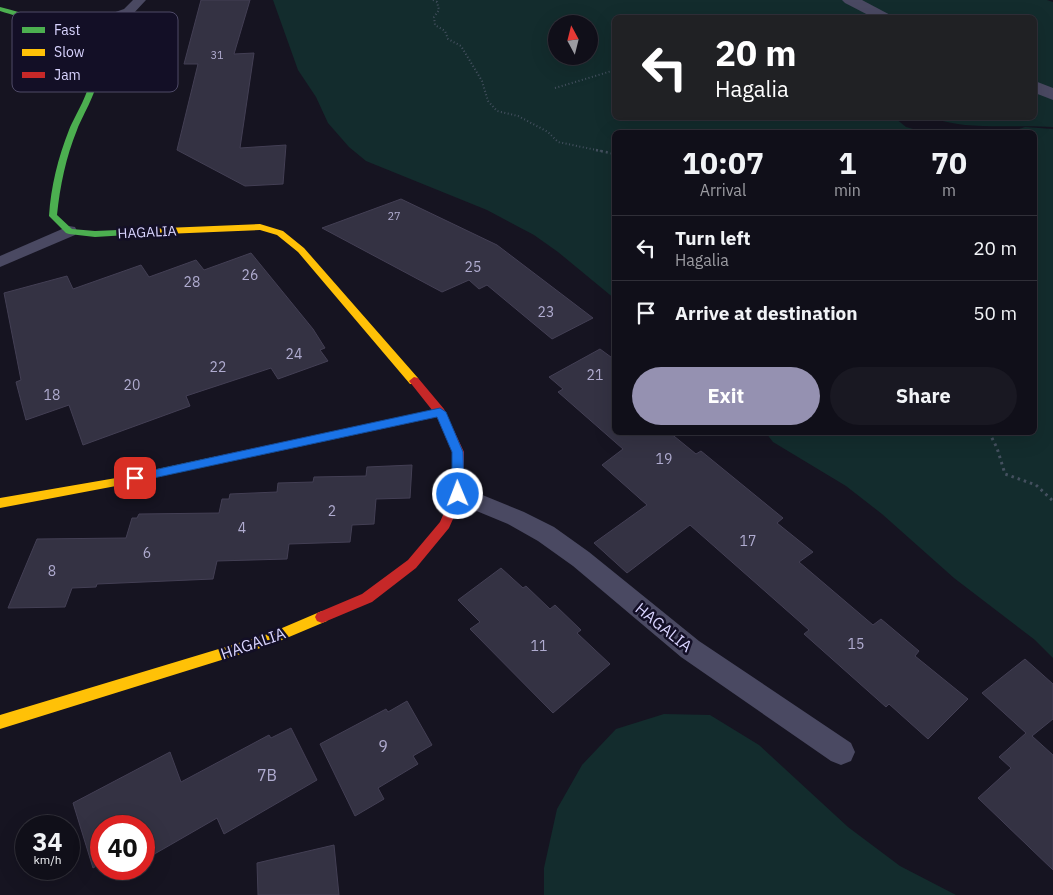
<!DOCTYPE html>
<html lang="en">
<head>
<meta charset="utf-8">
<style>
	:root { --surface:#100f19; --page:#191822; --text:#f1f3f6; --muted:#9c9ca2; --line:#302f38; --accent:#9591b1 }
	body { margin:0; font-family:"IBM Plex Sans",sans-serif; background:var(--page); color:var(--text); height:100vh; display:flex; flex-direction:column; font-size:19px; white-space:nowrap }
	* { box-sizing:border-box; margin:0 }
	p { font-size:16px; color:var(--muted) }
	.icon { flex:none; width:28px; height:28px; fill:none; stroke:currentColor; stroke-width:2; stroke-linecap:round; stroke-linejoin:round }
	.map { position:relative; flex:1; overflow:hidden }
	.panel { position:absolute; left:612px; top:130px; width:425px; height:305px; display:flex; flex-direction:column; background:var(--surface); border-radius:8px; box-shadow:0 5px 20px #0002,0 0 0 1px var(--line) }
	.panel>* { flex:none }
	.guide { position:absolute; left:612px; top:15px; width:425px; height:105px; border-radius:8px; box-shadow:0 5px 20px #0002,0 0 0 1px var(--line); background:#202124; color:#fff; overflow:hidden }
	.needle { width:32px; rotate:353deg }
	.fabs { position:absolute; left:548px; top:15px; display:grid; gap:10px }
	.fabs a { display:grid; place-items:center; width:50px; height:50px; border-radius:50%; background:var(--surface); box-shadow:0 5px 20px #0002,0 0 0 1px var(--line); font-size:25px }
	.speed { position:absolute; left:15px; top:815px; display:flex; gap:10px; font-size:25px; font-weight:700; text-align:center }
	.speed>* { display:grid; place-content:center; width:65px; height:65px; border-radius:50%; background:var(--surface); box-shadow:0 5px 20px #0002,0 0 0 1px var(--line); line-height:1 }
	.speed small { font-size:12px; font-weight:400 }
	.speed .limit { border:8px solid #d22; background:#fff; color:#111 }
	.pin { position:absolute; display:grid; place-items:center; width:42px; height:42px; color:#fff; margin:-21px; border-radius:10px; box-shadow:0 2px 8px #0006 }
	.me { position:absolute; width:55px; margin:-28px; rotate:359deg; stroke-linejoin:round; filter:drop-shadow(0 0 4px #0008) }
	.turn { display:flex; align-items:center; gap:18px; height:105px; padding:0 20px; font-size:22px }
	.turn .icon { width:65px; height:65px; stroke-width:2.5 }
	.turn b { display:block; font-size:35px; line-height:42px }
	.eta { display:flex; justify-content:space-evenly; align-items:center; height:85px; text-align:center }
	.eta b { font-size:30px; font-weight:700; line-height:35px }
	.action { display:flex; gap:10px; margin-top:auto; padding:10px 20px }
	.action a { flex:1; height:58px; border-radius:30px; background:var(--accent); color:#fff; font-size:20px; font-weight:700; line-height:58px; text-align:center }
	.action a+a { background:var(--page); color:var(--text) }
	ul { padding:0; list-style:none }
	li { display:flex; align-items:center; gap:15px; height:65px; padding:0 20px; border-top:1px solid var(--line) }
	li div { flex:1 }
	li b { display:block; font-size:19px }
	li em { font-style:normal }
	.map>svg:first-child { display:block }
	.green { fill:#132c2d; fill-rule:evenodd }
	.building { fill:#343243; stroke:#433f54 }
	.lines { fill:none; stroke-linecap:round; stroke-linejoin:round }
	.path-far2 { stroke:#44505f; stroke-width:2; stroke-dasharray:1 2.5; stroke-linecap:butt }
	.path-far1 { stroke:#44505f; stroke-width:2.5; stroke-dasharray:2 3; stroke-linecap:butt }
	.path { stroke:#44505f; stroke-width:3; stroke-dasharray:2.5 4; stroke-linecap:butt }
	.lane { fill:#4a4962; fill-rule:evenodd }
	.street { fill:#4a4962; fill-rule:evenodd }
	.fast { fill:#4caf50; fill-rule:evenodd }
	.slow { fill:#ffc107; fill-rule:evenodd }
	.jam { fill:#c62828; fill-rule:evenodd }
	.route { fill:#1a73e8; stroke:#114b97 }
	.labels { text-anchor:middle; stroke-width:5; stroke-linejoin:round; paint-order:stroke }
	.far-number-label { font-size:11px; fill:#b0acd0 }
	.far-street-label { font-size:14px; fill:#d9d4ff; stroke:#130f26 }
	.number-label { font-size:14px; fill:#b0acd0 }
	.street-label { font-size:16px; fill:#d9d4ff; stroke:#130f26 }
	.near-number-label { font-size:16px; fill:#b0acd0 }
	.key { fill:#130f26; stroke:#4e4a67; stroke-width:1 }
	.key-label { font-size:14px; fill:#d9d4ff }
</style>
</head>
<body>
<div class="map">
<svg width="1053" height="895" viewBox="0 0 1053 895">
	<rect width="100%" height="100%" fill="#161421"/>
	<g class="green">
		<path d="M 273,0 L 1047,0 L 1053,2 L 1053,127 C 1017,124 967,131 933,118 L 1035,118 L 1035,18 L 615,18 L 615,118 L 895,118 L 906,127 L 924,132 L 615,132 L 615,299 L 558,252 L 534,235 L 487,210 L 366,161 L 349,147 L 328,123 L 316,97 L 298,70 ZM 556,24 L 589,24 L 589,56 L 556,56 Z"/>
		<path d="M 1025,127 L 1053,129 L 1053,658 L 1035,640 L 954,578 L 882,514 L 846,486 L 773,442 L 766,433 L 1035,432 L 1035,132 L 1010,132 Z"/>
		<path d="M 664,714 L 710,715 L 759,745 L 848,827 L 900,866 L 956,895 L 544,895 L 544,868 L 557,809 L 582,765 L 616,729 Z"/>
	</g>
	<g class="building">
		<path d="M 201,0 L 250,0 L 234,54 L 254,53 L 240,148 L 286,145 L 283,184 L 245,186 L 177,150 L 198,64 L 184,64 Z"/>
		<path d="M 401,199 L 497,245 L 593,318 L 552,339 L 487,285 L 479,289 L 469,280 L 442,292 L 322,228 Z"/>
		<path d="M 251,253 L 313,329 L 325,348 L 320,350 L 328,361 L 278,379 L 271,368 L 186,396 L 190,406 L 83,445 L 69,405 L 26,420 L 16,382 L 21,380 L 4,293 L 67,276 L 73,289 L 141,265 L 149,277 L 196,260 L 204,270 Z"/>
		<path d="M 600,349 L 615,360 L 615,432 L 669,432 L 696,454 L 701,451 L 783,518 L 777,523 L 813,552 L 799,562 L 873,625 L 881,619 L 919,651 L 915,656 L 968,699 L 928,739 L 889,704 L 886,707 L 804,634 L 809,630 L 690,525 L 627,573 L 594,543 L 647,505 L 602,465 L 623,449 L 558,392 L 563,389 L 549,377 Z"/>
		<path d="M 412,465 L 410,498 L 376,499 L 374,524 L 352,525 L 350,542 L 289,544 L 287,559 L 217,561 L 213,579 L 97,584 L 96,587 L 72,588 L 65,607 L 8,608 L 37,539 L 126,538 L 132,518 L 137,518 L 139,514 L 219,513 L 222,499 L 229,499 L 230,494 L 277,492 L 278,483 L 313,482 L 314,477 L 366,476 L 367,467 Z"/>
		<path d="M 501,568 L 523,588 L 526,586 L 550,609 L 555,605 L 581,630 L 577,633 L 610,664 L 553,713 L 470,629 L 480,622 L 458,600 Z"/>
		<path d="M 1025,659 L 1053,684 L 1053,719 L 1032,736 L 1053,755 L 1053,870 L 978,798 L 1011,768 L 999,757 L 1026,733 L 982,693 Z"/>
		<path d="M 407,701 L 432,745 L 413,756 L 418,764 L 378,788 L 384,799 L 355,816 L 320,744 L 386,709 L 388,712 Z"/>
		<path d="M 291,728 L 317,780 L 224,834 L 217,818 L 144,860 L 144,826 L 101,826 L 101,863 L 93,868 L 73,803 L 170,752 L 181,782 L 269,735 L 271,738 Z"/>
		<path d="M 334,845 L 339,895 L 258,895 L 257,863 Z"/>
	</g>
	<g class="lines">
		<g class="path-far2">
			<path d="M 433,0 L 437,2 L 439,10 L 434,17 L 435,25 L 445,31 L 448,39 L 461,46 L 482,81 L 488,101 L 497,111 L 518,116 L 548,132 L 558,142 L 601,151"/>
			<path d="M 555,88 L 615,70"/>
		</g>
		<path class="path-far1" d="M 596,150 L 615,154"/>
		<path class="path" d="M 989,432 L 997,448 L 1005,474 L 1036,485 L 1053,501"/>
		<g class="lane">
			<path d="M 133,0 L 146,0 L 132,15 L 75,35 L 71,36 L 65,32 L 67,29 L 124,9 Z"/>
			<path d="M 69,226 L 75,227 L 77,231 L 75,235 L 0,267 L 0,256 Z"/>
			<path d="M 458,485 L 524,512 L 554,527 L 589,552 L 699,641 L 851,743 L 855,752 L 851,761 L 841,765 L 831,761 L 681,657 L 573,566 L 538,541 L 508,524 L 450,500 L 447,494 L 450,488 Z"/>
		</g>
		<g class="street">
			<path d="M 842,0 L 862,0 L 896,18 L 874,18 L 845,3 Z"/>
			<path d="M 1035,81 L 1053,88 L 1053,100 L 1035,93 Z"/>
		</g>
		<path class="fast" d="M 0,7 C 25,14 54,20 75,34 C 87,42 99,58 98,72 C 98,92 84,112 77,130 C 66,157 60,186 57,215 L 72,229 L 95,231 L 141,229 L 145,232 L 144,234 L 95,237 L 69,234 L 66,233 L 49,216 C 51,186 58,158 69,130 C 76,113 90,93 91,73 C 92,59 82,46 72,38 C 51,23 24,19 0,11 Z"/>
		<g class="slow">
			<path d="M 260,224 L 283,231 L 304,248 L 418,378 L 419,381 L 418,384 L 410,384 L 298,252 L 277,235 L 260,230 L 141,235 L 137,232 L 141,229 Z"/>
			<path d="M 218,456 L 222,457 L 224,460 L 222,463 L 116,486 L 0,508 L 0,498 L 116,478 Z"/>
			<path d="M 322,611 L 327,613 L 329,617 L 327,621 L 270,645 L 0,729 L 0,715 L 268,634 Z"/>
		</g>
		<path class="jam" d="M 414,377 L 418,378 L 444,409 L 464,452 L 464,494 L 449,528 L 416,568 L 372,602 L 322,623 L 317,621 L 315,617 L 317,613 L 362,594 L 408,560 L 440,522 L 452,494 L 452,452 L 437,417 L 218,464 L 214,463 L 212,460 L 214,457 L 218,456 L 432,410 L 409,381 Z"/>
	</g>
	<path class="route" d="M 440,408 L 446,412 L 463,452 L 464,494 L 458,499 L 452,494 L 452,452 L 437,417 L 135,482 L 129,478 L 135,474 Z"/>
	<g class="labels">
		<g class="far-number-label">
			<text x="217" y="59">31</text>
			<text x="394" y="220">27</text>
		</g>
		<g class="far-street-label">
			<text transform="translate(147 232) rotate(-3)" y="5">HAGALIA</text>
		</g>
		<g class="number-label">
			<text x="473" y="272">25</text>
			<text x="250" y="280">26</text>
			<text x="192" y="287">28</text>
			<text x="546" y="317">23</text>
			<text x="294" y="359">24</text>
			<text x="218" y="372">22</text>
			<text x="595" y="380">21</text>
			<text x="132" y="390">20</text>
			<text x="52" y="400">18</text>
			<text x="664" y="464">19</text>
			<text x="332" y="516">2</text>
			<text x="242" y="533">4</text>
			<text x="748" y="546">17</text>
			<text x="147" y="558">6</text>
			<text x="52" y="576">8</text>
			<text x="856" y="649">15</text>
			<text x="539" y="651">11</text>
		</g>
		<g class="street-label">
			<text transform="translate(664 627) rotate(39)" y="6">HAGALIA</text>
			<text transform="translate(253 643) rotate(-19)" y="6">HAGALIA</text>
		</g>
		<g class="near-number-label">
			<text x="383" y="752">9</text>
			<text x="267" y="781">7B</text>
		</g>
	</g>
	<rect x="12" y="12" width="166" height="80" rx="8" class="key"/>
	<rect x="22" y="27" width="23" height="6" fill="#4caf50"/>
	<rect x="22" y="49" width="23" height="7" fill="#ffc107"/>
	<rect x="22" y="72" width="23" height="6" fill="#c62828"/>
	<g class="key-label">
		<text x="54" y="35">Fast</text>
		<text x="54" y="57">Slow</text>
		<text x="54" y="80">Jam</text>
	</g>
</svg>
<div class="fabs">
<a><svg class="needle" viewBox="-14 -14 28 28"><path d="M0-13l5 13h-10z" fill="#e53935"/><path d="M0 13l5-13h-10z" fill="#9c9ca2"/></svg></a>
</div>
<div class="speed"><div>34<small>km/h</small></div><div class="limit">40</div></div>
<div class="pin" style="left:135px;top:478px;background:#d93025"><svg class="icon" aria-label="arrive" viewBox="0 0 24 24"><path d="M6 21V4h12l-3 4 3 4H6"/></svg></div>
<svg class="me" style="left:458px;top:494px" viewBox="-20 -20 40 40"><circle r="17" fill="#1a73e8" stroke="#fff" stroke-width="3"/><path d="M0-11L8 9 0 5-8 9z" fill="#fff"/></svg>
<div class="guide">
<div class="turn"><svg class="icon" aria-label="left" viewBox="0 0 24 24"><path d="M17 20v-9H6M10 6l-5 5 5 5"/></svg><div><b>20 m</b>Hagalia</div></div>
</div>
<section class="panel">
<div class="eta">
<div><b>10:07</b><p>Arrival</p></div>
<div><b>1</b><p>min</p></div>
<div><b>70</b><p>m</p></div>
</div>
<ul>
<li><svg class="icon" aria-label="left" viewBox="0 0 24 24"><path d="M17 20v-9H6M10 6l-5 5 5 5"/></svg><div><b>Turn left</b><p>Hagalia</p></div><em>20 m</em></li>
<li><svg class="icon" aria-label="arrive" viewBox="0 0 24 24"><path d="M6 21V4h12l-3 4 3 4H6"/></svg><div><b>Arrive at destination</b></div><em>50 m</em></li>
</ul>
<div class="action"><a>Exit</a><a>Share</a></div>
</section>
</div>
</body>
</html>
